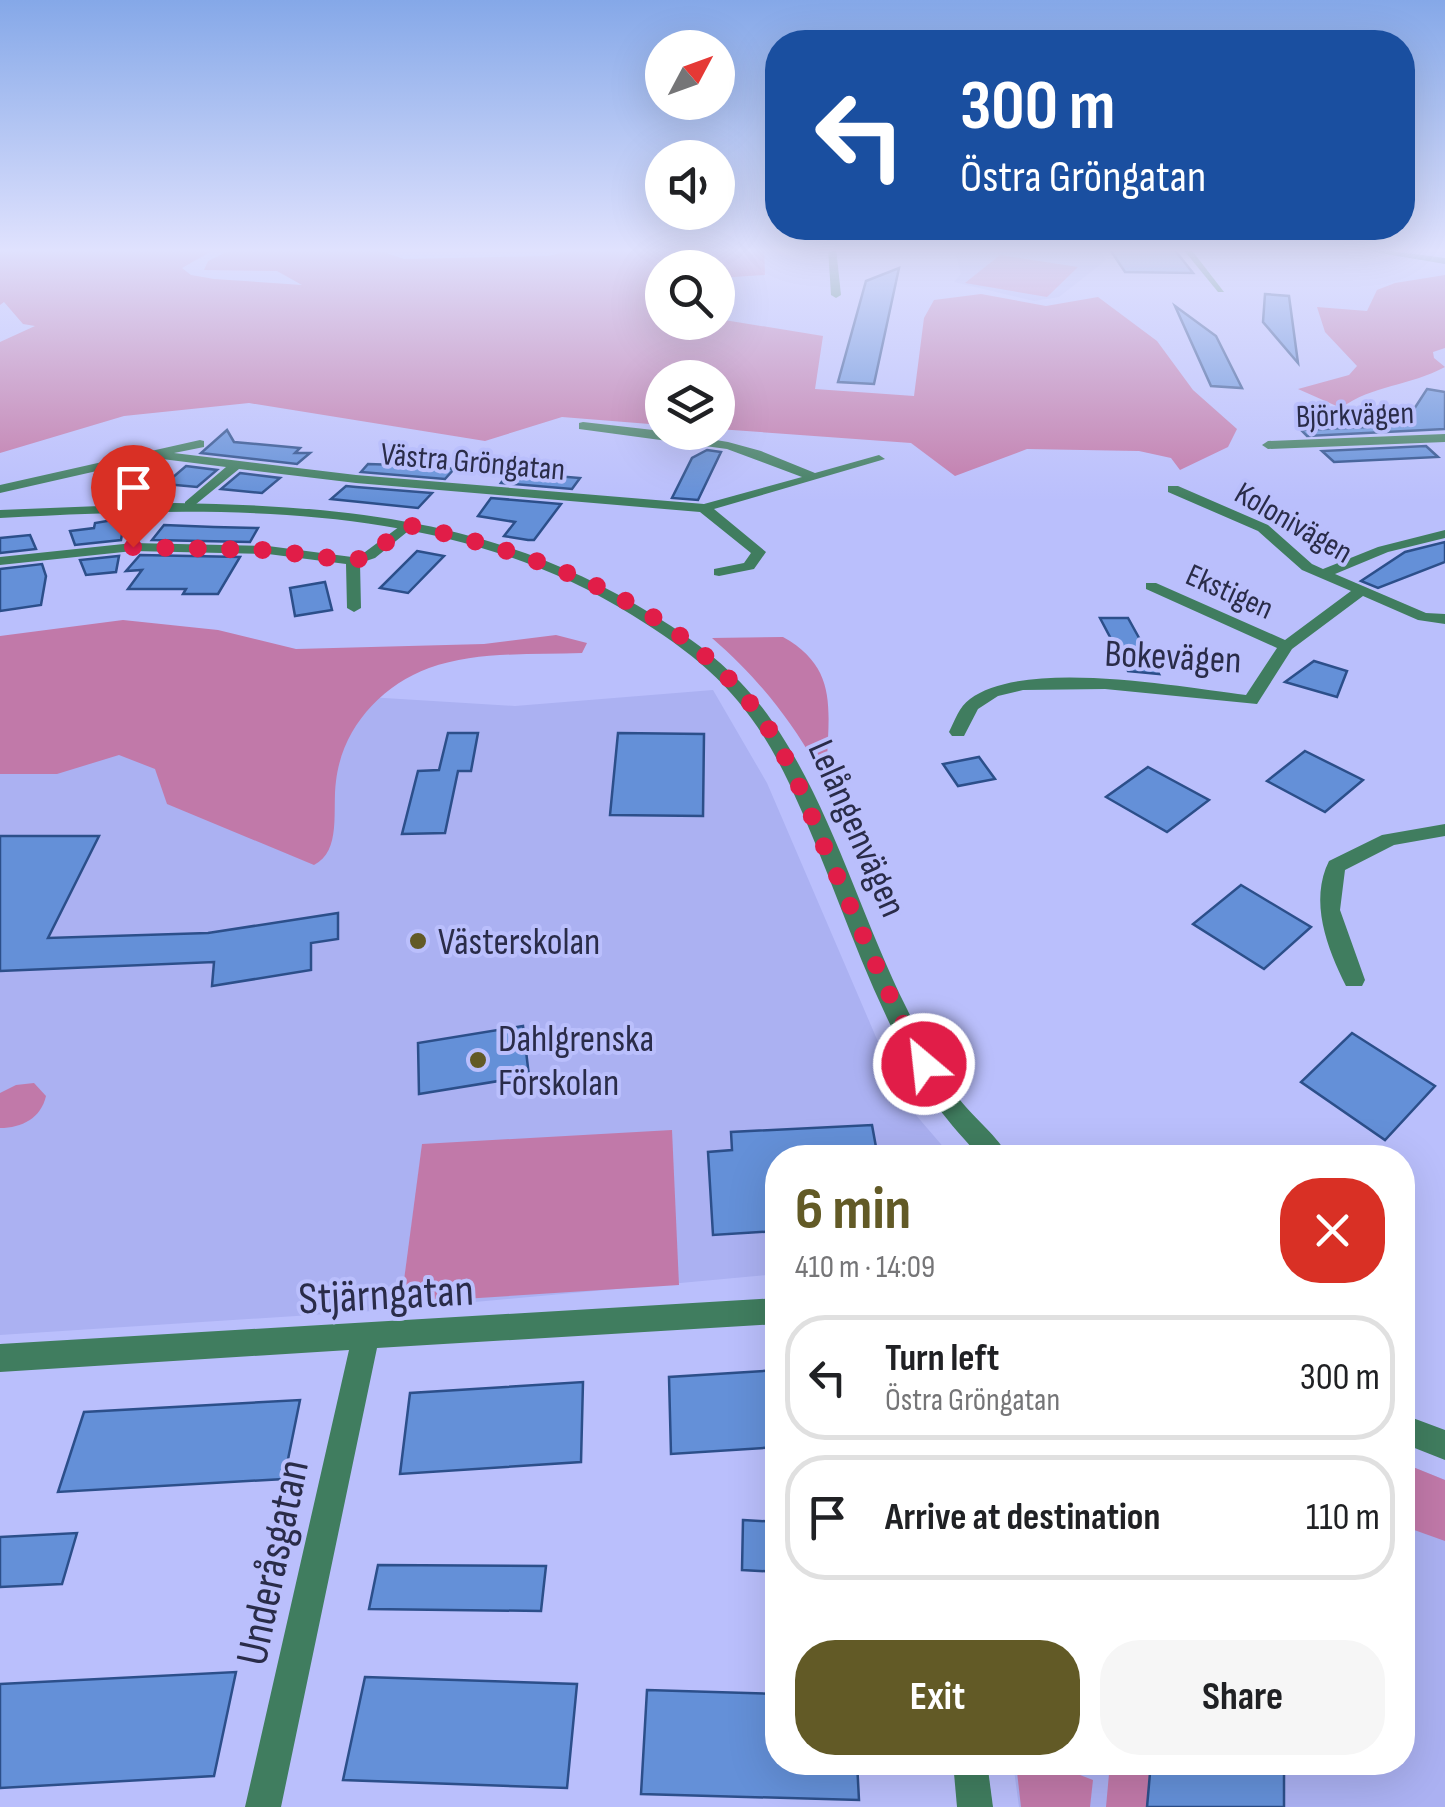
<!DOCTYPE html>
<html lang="en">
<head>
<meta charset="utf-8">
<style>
	:root { --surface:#fff; --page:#f6f6f6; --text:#202124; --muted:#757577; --line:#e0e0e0; --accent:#625a26 }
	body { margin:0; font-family:"Sofia Sans Condensed",sans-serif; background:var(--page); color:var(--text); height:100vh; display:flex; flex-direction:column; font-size:38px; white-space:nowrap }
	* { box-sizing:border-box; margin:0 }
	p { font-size:32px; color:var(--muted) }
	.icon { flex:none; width:55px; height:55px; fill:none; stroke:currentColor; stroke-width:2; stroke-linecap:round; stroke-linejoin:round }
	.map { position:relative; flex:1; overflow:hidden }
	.sheet { position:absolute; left:765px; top:1145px; width:650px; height:630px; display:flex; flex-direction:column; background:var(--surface); border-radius:40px; box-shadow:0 10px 40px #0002 }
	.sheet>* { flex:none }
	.banner { position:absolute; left:765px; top:30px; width:650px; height:210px; border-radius:40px; box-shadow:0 10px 40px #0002; background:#1a4fa0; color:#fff; overflow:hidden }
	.needle { width:65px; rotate:49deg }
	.fabs { position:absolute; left:645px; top:30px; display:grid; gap:20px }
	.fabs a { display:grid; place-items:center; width:90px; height:90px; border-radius:50%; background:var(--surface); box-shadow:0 10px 40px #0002; font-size:50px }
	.pin { position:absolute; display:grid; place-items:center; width:85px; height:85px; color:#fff; margin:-102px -42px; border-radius:50% 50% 50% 0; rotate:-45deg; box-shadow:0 0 10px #0007 }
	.pin .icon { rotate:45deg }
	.me { position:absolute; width:110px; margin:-55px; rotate:332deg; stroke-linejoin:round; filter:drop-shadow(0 0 8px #0008) }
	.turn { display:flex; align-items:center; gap:35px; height:210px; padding:0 30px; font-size:45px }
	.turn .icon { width:130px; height:130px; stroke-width:2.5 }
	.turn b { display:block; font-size:70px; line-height:85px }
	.round { display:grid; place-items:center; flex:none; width:105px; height:105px; border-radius:40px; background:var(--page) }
	.overview { display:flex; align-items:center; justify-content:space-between; height:170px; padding:0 30px }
	h1 { font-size:60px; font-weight:700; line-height:75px; color:var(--accent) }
	.button { display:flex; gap:20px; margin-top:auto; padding:20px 30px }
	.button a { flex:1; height:115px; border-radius:40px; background:var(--accent); color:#fff; font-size:40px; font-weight:700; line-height:115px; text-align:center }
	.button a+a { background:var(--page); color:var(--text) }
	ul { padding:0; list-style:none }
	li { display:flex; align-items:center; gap:30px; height:125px; margin:0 20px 15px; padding:0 10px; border:5px solid var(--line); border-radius:40px }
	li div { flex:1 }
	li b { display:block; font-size:38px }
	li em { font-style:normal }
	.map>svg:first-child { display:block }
	.built { fill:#abb1f2 }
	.green { fill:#c179a9 }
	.building { fill:#6490d8; stroke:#2c4f8a; stroke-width:2.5 }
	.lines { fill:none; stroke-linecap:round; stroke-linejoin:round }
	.minor { fill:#407d5f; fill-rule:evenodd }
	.tertiary { fill:#407d5f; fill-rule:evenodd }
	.route { stroke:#e11d48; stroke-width:18; stroke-dasharray:0 32.4 }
	.poi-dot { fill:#625a26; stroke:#babffc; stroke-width:4 }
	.labels { text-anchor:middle; stroke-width:8; stroke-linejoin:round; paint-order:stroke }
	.far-street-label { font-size:32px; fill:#2a2c49; stroke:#babffc }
	.street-label { font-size:38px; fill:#2a2c49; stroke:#babffc }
	.poi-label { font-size:38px; fill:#2a2c49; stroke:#babffc; text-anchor:start }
	.near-street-label { font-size:45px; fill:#2a2c49; stroke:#babffc }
</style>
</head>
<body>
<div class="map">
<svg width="1445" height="1807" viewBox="0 0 1445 1807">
	<rect width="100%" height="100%" fill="#babffc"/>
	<g class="built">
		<path d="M 954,248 L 1099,248 L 1106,260 L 1059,297 L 1034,301 L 954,282 L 961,274 Z"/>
		<path d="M 0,667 L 303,693 L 515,706 L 713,690 L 767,783 L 903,1100 L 952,1157 L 778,1158 L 777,1274 L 388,1310 L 0,1335 Z"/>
		<path d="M 1403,1463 L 1445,1480 L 1445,1807 L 1019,1807 L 1013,1763 L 1402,1762 Z"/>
	</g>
	<g class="green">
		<path d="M 0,248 L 217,248 L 182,268 L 191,275 L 214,279 L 302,285 L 277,271 L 204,270 L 208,261 L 235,248 L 372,248 L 404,259 L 549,256 L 579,248 L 764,248 L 765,275 L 718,278 L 718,268 L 662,268 L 662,322 L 718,322 L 718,319 L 823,336 L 815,389 L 914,396 L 924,318 L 934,300 L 981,294 L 1046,306 L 1098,297 L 1157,341 L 1193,390 L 1237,429 L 1228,447 L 1180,470 L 1171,458 L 1139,451 L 1027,449 L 955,476 L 911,443 L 718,429 L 718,378 L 662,378 L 662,425 L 562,417 L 485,441 L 249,403 L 124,416 L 0,453 L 0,342 L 35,326 L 23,324 L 4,302 L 0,305 Z"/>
		<path d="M 1000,255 L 1078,267 L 1047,297 L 965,283 Z"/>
		<path d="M 1445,275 L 1445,348 L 1433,352 L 1434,358 L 1445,367 C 1410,386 1372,385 1341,408 L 1298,389 L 1349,375 L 1357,366 L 1325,332 L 1317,307 L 1367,311 L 1377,290 L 1395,283 Z"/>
		<path d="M 123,620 L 218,630 L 296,649 L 484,644 L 556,635 L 587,643 L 582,653 C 531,655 477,651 429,668 C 380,686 342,729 336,781 C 332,809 342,851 314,865 L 167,804 L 155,769 L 119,755 L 57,774 L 0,774 L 0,636 Z"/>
		<path d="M 783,637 C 837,667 829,708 827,760 L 817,766 C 788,716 757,677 712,638 Z"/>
		<path d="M 34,1083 L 46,1096 C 41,1118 22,1128 0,1128 L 0,1093 L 16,1085 Z"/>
		<path d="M 672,1130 L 679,1285 L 401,1303 L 422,1144 Z"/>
		<path d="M 1403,1463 L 1445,1480 L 1445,1541 L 1403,1526 Z"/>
		<path d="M 1016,1763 L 1049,1763 L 1093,1780 L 1090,1807 L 1021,1807 Z"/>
		<path d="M 1110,1763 L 1151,1763 L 1147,1807 L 1106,1807 Z"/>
	</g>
	<g class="building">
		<path d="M 1109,248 L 1173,248 L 1193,273 L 1125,272 Z"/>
		<path d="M 899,268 L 874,384 L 838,382 L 866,281 Z"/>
		<path d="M 1265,294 L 1289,296 L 1298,363 L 1263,322 Z"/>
		<path d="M 1175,306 L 1216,336 L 1242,388 L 1211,386 Z"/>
		<path d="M 1427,389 L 1445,392 L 1445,429 L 1307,436 L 1301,430 L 1371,427 L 1364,422 L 1396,420 L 1403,426 Z"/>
		<path d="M 227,430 L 234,442 L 300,448 L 295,453 L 310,453 L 297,464 L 201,453 Z"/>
		<path d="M 1426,446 L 1438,457 L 1334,462 L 1322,451 Z"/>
		<path d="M 707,450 L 721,452 L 698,500 L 672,498 L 692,458 Z"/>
		<path d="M 368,464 L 429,466 L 454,469 L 445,479 L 361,472 Z"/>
		<path d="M 186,466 L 217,470 L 197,487 L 165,484 Z"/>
		<path d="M 121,469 L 130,488 L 128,501 L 106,502 L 95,475 Z"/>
		<path d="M 509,472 L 580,478 L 572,489 L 501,483 Z"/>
		<path d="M 240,473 L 280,478 L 262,493 L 221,489 Z"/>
		<path d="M 346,486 L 356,487 L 432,493 L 418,508 L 331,499 Z"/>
		<path d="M 491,498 L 561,504 L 534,540 L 528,540 L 504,536 L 515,522 L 478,516 Z"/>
		<path d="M 112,517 L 125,517 L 121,540 L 75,545 L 70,531 L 94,528 L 95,523 L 113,520 Z"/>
		<path d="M 164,525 L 214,527 L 258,528 L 250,542 L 152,540 Z"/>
		<path d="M 30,535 L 36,549 L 0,553 L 0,538 Z"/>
		<path d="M 1445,542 L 1445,562 L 1378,588 L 1361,581 L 1405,552 Z"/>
		<path d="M 417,551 L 444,556 L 408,593 L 380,588 Z"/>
		<path d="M 140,555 L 240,557 L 218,594 L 183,594 L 186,589 L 128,589 L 142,570 L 126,571 Z"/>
		<path d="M 119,556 L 116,572 L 86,575 L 80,560 Z"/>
		<path d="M 42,564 L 46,576 L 41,605 L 0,611 L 0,569 Z"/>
		<path d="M 325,582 L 332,610 L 295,616 L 290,588 Z"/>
		<path d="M 1100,618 L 1128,618 L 1159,674 L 1128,671 Z"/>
		<path d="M 1314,661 L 1347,671 L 1337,697 L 1285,682 Z"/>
		<path d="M 448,733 L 478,733 L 471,771 L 458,771 L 445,833 L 402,834 L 418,771 L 439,770 Z"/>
		<path d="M 618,733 L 704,734 L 703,816 L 610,815 Z"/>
		<path d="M 1305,751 L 1363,780 L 1325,812 L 1267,781 Z"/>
		<path d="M 979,757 L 995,779 L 958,786 L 943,764 Z"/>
		<path d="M 1148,767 L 1209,800 L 1167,832 L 1106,797 Z"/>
		<path d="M 0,836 L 99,836 L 48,938 L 208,933 L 338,913 L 338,939 L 311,943 L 311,970 L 212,986 L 214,962 L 0,971 Z"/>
		<path d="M 1241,885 L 1311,927 L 1264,969 L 1193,924 Z"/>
		<path d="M 523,1026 L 529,1076 L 419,1094 L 418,1043 Z"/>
		<path d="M 1352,1033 L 1435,1086 L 1385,1140 L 1301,1082 Z"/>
		<path d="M 872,1125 L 878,1158 L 778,1158 L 778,1231 L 713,1235 L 708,1152 L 732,1150 L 731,1132 Z"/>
		<path d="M 778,1370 L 778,1447 L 671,1454 L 669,1377 Z"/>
		<path d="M 583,1382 L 581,1462 L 400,1474 L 410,1393 Z"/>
		<path d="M 300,1400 L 284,1479 L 58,1492 L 84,1412 Z"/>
		<path d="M 743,1520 L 778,1522 L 778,1572 L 742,1570 Z"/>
		<path d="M 77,1533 L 62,1584 L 0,1587 L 0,1537 Z"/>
		<path d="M 378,1565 L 546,1566 L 541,1611 L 369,1609 Z"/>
		<path d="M 236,1672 L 214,1776 L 0,1788 L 0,1684 Z"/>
		<path d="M 365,1677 L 577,1684 L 567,1788 L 343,1780 Z"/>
		<path d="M 647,1690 L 778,1694 L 778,1762 L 857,1762 L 859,1800 L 641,1794 Z"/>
		<path d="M 1151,1762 L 1284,1762 L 1284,1807 L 1147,1807 Z"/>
	</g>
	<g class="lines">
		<g class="minor">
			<path d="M 828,248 L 836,248 L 841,295 L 836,298 L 831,295 Z"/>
			<path d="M 1182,248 L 1190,248 L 1224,292 L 1218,292 Z"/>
			<path d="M 583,422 L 662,431 L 728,442 L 761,451 L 815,473 L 879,455 L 885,459 L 714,509 L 766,552 L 754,569 L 719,576 L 714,575 L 714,569 L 744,563 L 751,553 L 700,512 L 356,483 L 239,469 L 190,509 L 185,508 L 185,502 L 226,467 L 154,458 L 0,493 L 0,485 L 200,440 L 204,441 L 204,447 L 174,453 L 356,475 L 704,504 L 802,477 L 727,449 L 579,429 L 579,423 Z"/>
			<path d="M 1445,434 L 1445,442 L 1268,449 L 1262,445 L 1268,441 Z"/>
			<path d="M 1168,486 L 1178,486 L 1268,525 L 1312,564 L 1323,569 L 1378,547 L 1445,530 L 1445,538 L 1388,552 L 1335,574 L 1426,613 L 1445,614 L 1445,624 L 1418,620 L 1363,596 L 1292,649 L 1257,704 L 1105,689 L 1023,690 L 998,696 L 978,709 L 964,736 L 952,736 L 949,732 C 955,720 959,707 970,699 C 1025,658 1179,687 1246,695 L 1277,648 L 1146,589 L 1146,583 L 1156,583 L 1285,640 L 1351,591 L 1302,570 L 1258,531 L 1168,492 Z"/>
			<path d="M 407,521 L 412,522 L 412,528 L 375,558 L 360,563 L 361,608 L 354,612 L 347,608 L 346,564 L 268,554 L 133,551 L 0,565 L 0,557 L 133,543 L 268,546 L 352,557 L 365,552 Z"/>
			<path d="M 1445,824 L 1445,836 L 1394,845 L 1345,870 L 1340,910 L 1365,980 L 1362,986 L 1346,986 C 1327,948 1309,901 1329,861 L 1382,835 Z"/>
			<path d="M 778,1298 L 778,1324 L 377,1348 L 281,1807 L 245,1807 L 349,1350 L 0,1372 L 0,1344 Z"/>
			<path d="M 953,1762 L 987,1762 L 993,1807 L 957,1807 Z"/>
		</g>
		<g class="tertiary">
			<path d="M 1350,248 L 1369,248 L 1445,258 L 1445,264 Z"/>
			<path d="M 175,503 C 350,506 502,521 655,616 C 700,643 742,677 772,721 C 832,808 860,915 907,1009 C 922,1040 938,1073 960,1100 C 975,1119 998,1136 1009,1158 L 981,1158 C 966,1141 950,1124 937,1106 C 870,1009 839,889 789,783 C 750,701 708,662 632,615 C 444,497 213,507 0,518 L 0,510 Z"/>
			<path d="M 1402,1414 L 1445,1430 L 1445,1460 L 1402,1443 Z"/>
		</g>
	</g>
	<linearGradient id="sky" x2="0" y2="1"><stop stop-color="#85a8e8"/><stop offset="0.5" stop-color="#e0e2fe"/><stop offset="1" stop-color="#e0e2fe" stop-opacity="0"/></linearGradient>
	<rect width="1445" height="501" fill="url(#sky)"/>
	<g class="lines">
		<path class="route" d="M 133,547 L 268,550 L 353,561 L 370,555 L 408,525 C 544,554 694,609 772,734 C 793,768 808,807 823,844 C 856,918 886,993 924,1064"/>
	</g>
	<g class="poi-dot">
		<circle cx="418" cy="941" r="10"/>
		<circle cx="478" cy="1060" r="10"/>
	</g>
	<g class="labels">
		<g class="far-street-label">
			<text transform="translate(1355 414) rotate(-2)" y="11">Björkvägen</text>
			<text transform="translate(473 461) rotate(5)" y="11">Västra Gröngatan</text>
			<text transform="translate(1294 522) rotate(30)" y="11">Kolonivägen</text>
			<text transform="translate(1230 591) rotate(24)" y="11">Ekstigen</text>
		</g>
		<g class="street-label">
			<text transform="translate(1173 656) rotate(3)" y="13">Bokevägen</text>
			<text transform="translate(858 828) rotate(66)" y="13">Lelångenvägen</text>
		</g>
		<g class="poi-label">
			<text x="438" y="954">Västerskolan</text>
			<text x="498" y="1051">Dahlgrenska<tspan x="498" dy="44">Förskolan</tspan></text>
		</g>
		<g class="near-street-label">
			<text transform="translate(386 1293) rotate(-3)" y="16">Stjärngatan</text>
			<text transform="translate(271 1562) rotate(-78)" y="16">Underåsgatan</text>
		</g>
	</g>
</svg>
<div class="fabs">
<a><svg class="needle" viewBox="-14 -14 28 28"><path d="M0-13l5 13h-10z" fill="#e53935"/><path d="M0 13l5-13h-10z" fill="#757577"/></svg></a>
<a><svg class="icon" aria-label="sound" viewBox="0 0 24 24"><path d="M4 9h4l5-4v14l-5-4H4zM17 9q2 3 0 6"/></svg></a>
<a><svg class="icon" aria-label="search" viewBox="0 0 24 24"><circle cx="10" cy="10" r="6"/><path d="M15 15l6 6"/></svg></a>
<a><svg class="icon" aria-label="layers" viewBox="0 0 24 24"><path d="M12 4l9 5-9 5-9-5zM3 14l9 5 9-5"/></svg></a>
</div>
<div class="pin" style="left:133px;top:547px;background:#d93025"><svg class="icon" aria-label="arrive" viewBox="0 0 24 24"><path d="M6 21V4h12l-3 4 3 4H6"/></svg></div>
<svg class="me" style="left:924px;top:1064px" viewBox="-20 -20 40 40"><circle r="17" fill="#e11d48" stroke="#fff" stroke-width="3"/><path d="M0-11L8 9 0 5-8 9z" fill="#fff"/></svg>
<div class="banner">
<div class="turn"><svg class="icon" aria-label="left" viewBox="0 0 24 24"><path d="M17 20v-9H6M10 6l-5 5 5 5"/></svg><div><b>300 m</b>Östra Gröngatan</div></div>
</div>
<section class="sheet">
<div class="overview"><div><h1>6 min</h1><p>410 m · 14:09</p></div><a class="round" style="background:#d93025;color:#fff"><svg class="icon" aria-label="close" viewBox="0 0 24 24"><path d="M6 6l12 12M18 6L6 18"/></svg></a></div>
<ul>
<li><svg class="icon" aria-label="left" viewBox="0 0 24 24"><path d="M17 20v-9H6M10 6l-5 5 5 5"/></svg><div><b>Turn left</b><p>Östra Gröngatan</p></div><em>300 m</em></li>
<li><svg class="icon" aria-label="arrive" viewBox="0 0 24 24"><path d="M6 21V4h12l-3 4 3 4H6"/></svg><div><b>Arrive at destination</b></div><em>110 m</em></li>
</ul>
<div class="button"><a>Exit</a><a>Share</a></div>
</section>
</div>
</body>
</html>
